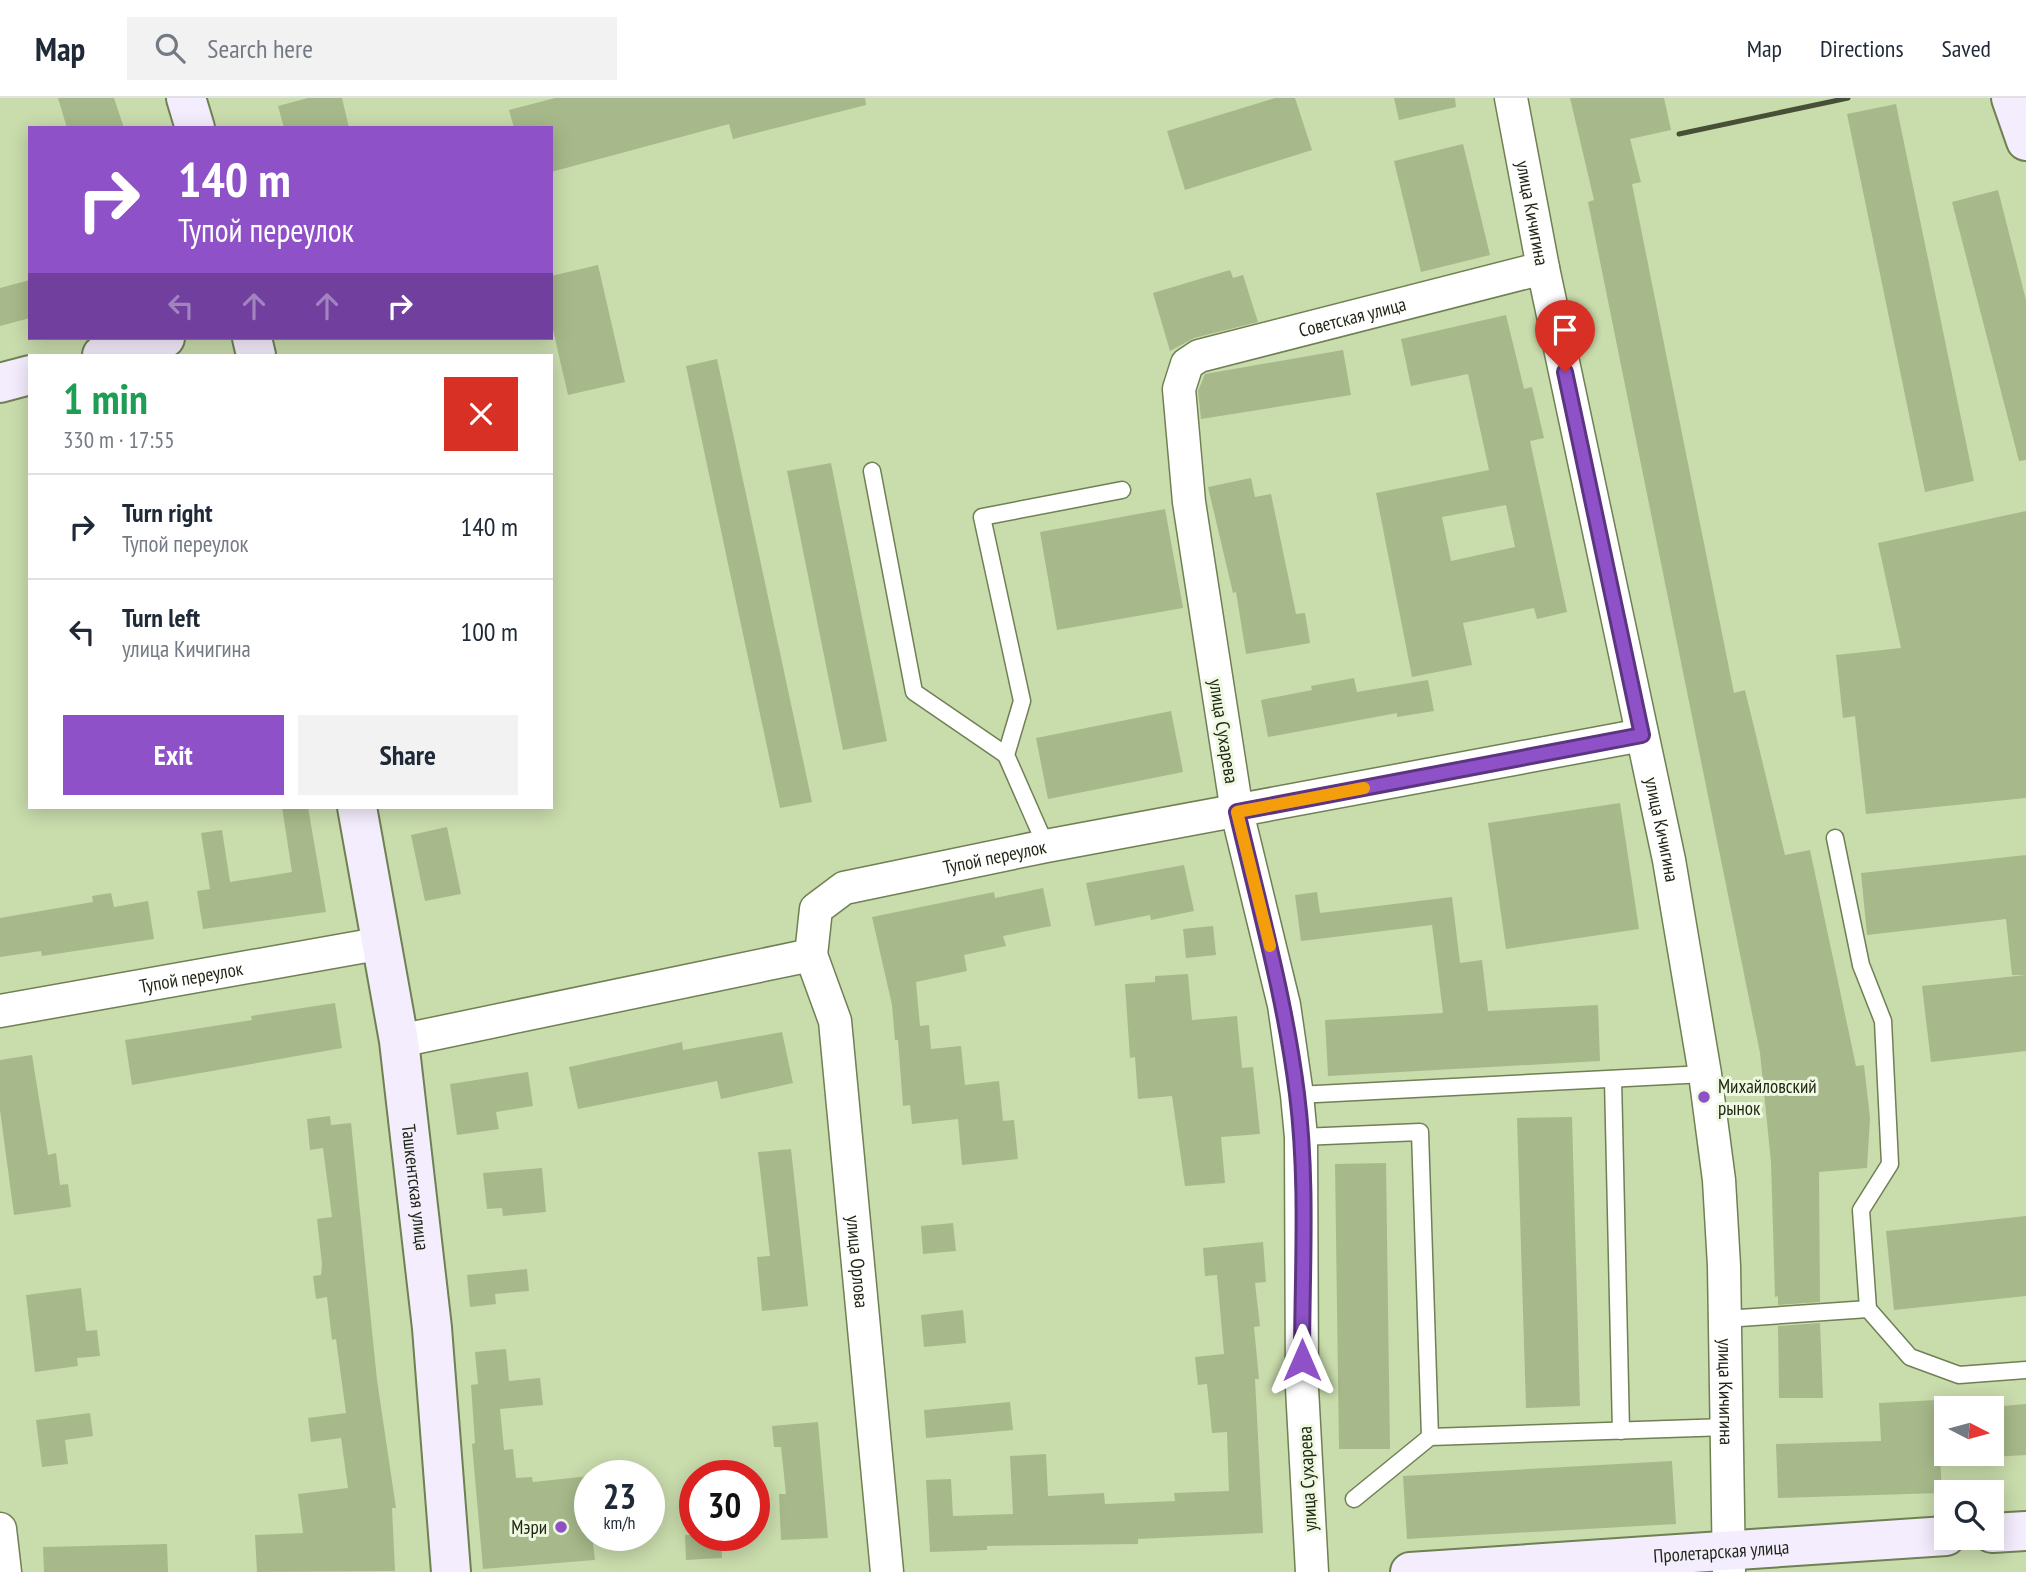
<!DOCTYPE html>
<html lang="en">
<head>
<meta charset="utf-8">
<style>
	:root { --surface:#fff; --page:#f2f2f3; --text:#1f2937; --muted:#747a83; --line:#e0e1e3; --accent:#8e51c7 }
	body { margin:0; font-family:"PT Sans Narrow",sans-serif; background:var(--page); color:var(--text); height:100vh; display:flex; flex-direction:column; font-size:26px; white-space:nowrap }
	* { box-sizing:border-box; margin:0 }
	p { font-size:23px; color:var(--muted) }
	.icon { flex:none; width:38px; height:38px; fill:none; stroke:currentColor; stroke-width:2; stroke-linecap:round; stroke-linejoin:round }
	.map { position:relative; flex:1; overflow:hidden }
	.sheet { position:absolute; left:28px; top:256px; width:525px; height:455px; display:flex; flex-direction:column; background:var(--surface); border-radius:0px; box-shadow:0 4px 18px #0003 }
	.sheet>* { flex:none }
	.guide { position:absolute; left:28px; top:28px; width:525px; height:214px; border-radius:0px; box-shadow:0 4px 18px #0003; background:#8e51c7; color:#fff; overflow:hidden }
	.needle { width:46px; rotate:96deg }
	.tools { position:absolute; left:1934px; top:1298px; display:grid; gap:14px }
	.tools a { display:grid; place-items:center; width:70px; height:70px; border-radius:0px; background:var(--surface); box-shadow:0 4px 18px #0003; font-size:35px }
	.speed { position:absolute; left:574px; top:1362px; display:flex; gap:14px; font-size:35px; font-weight:700; text-align:center }
	.speed>* { display:grid; place-content:center; width:91px; height:91px; border-radius:50%; background:var(--surface); box-shadow:0 4px 18px #0003; line-height:1 }
	.speed small { font-size:18px; font-weight:400 }
	.speed .limit { border:10px solid #d22; background:#fff; color:#111 }
	.pin { position:absolute; display:grid; place-items:center; width:60px; height:60px; color:#fff; margin:-72px -30px; border-radius:50% 50% 50% 0; rotate:-45deg; box-shadow:0 0 7px #0007 }
	.pin .icon { rotate:45deg }
	.me { position:absolute; width:77px; margin:-38px; rotate:0deg; stroke-linejoin:round; filter:drop-shadow(0 0 5px #0008) }
	.turn { display:flex; align-items:center; gap:24px; height:147px; padding:0 35px; font-size:32px }
	.turn .icon { width:91px; height:91px; stroke-width:2.5 }
	.turn b { display:block; font-size:49px; line-height:60px }
	.lanes { display:flex; align-items:center; height:66px; padding:0 35px; background:#0003; justify-content:center; gap:35px; direction:ltr }
	.lanes .off { opacity:.35 }
	.round { display:grid; place-items:center; flex:none; width:74px; height:74px; border-radius:0px; background:var(--page) }
	.head { display:flex; align-items:center; justify-content:space-between; height:119px; padding:0 35px }
	h1 { font-size:42px; font-weight:700; line-height:52px; color:#1e9e55 }
	.action { display:flex; gap:14px; margin-top:auto; padding:14px 35px }
	.action a { flex:1; height:80px; border-radius:0px; background:var(--accent); color:#fff; font-size:28px; font-weight:700; line-height:80px; text-align:center }
	.action a+a { background:var(--page); color:var(--text) }
	ul { padding:0; list-style:none }
	li { display:flex; align-items:center; gap:21px; height:105px; padding:0 35px; border-top:2px solid var(--line) }
	li div { flex:1 }
	li b { display:block; font-size:26px }
	li em { font-style:normal }
	header { display:flex; align-items:center; gap:42px; box-sizing:border-box; height:98px; padding:0 35px; background:var(--surface); border-bottom:2px solid var(--line) }
	header strong { font-size:33px }
	nav { display:flex; gap:38px; margin-inline-start:auto; font-size:24px }
	.search { width:490px; height:63px; background:var(--page); display:flex; align-items:center; gap:18px; box-sizing:border-box; padding:0 24px; border-radius:0px; color:var(--muted); font-size:26px }
	.map>svg:first-child { display:block }
	.building { fill:#a7b98a; fill-rule:evenodd }
	.lines { fill:none; stroke-linecap:round; stroke-linejoin:round }
	.lane-casing { stroke:#6f8054; stroke-width:19 }
	.street-casing { stroke:#6f8054; stroke-width:35 }
	.secondary-casing { stroke:#6f8054; stroke-width:42 }
	.lane { stroke:#fff; stroke-width:16 }
	.street { stroke:#fff; stroke-width:32 }
	.secondary { stroke:#f4edfd; stroke-width:38 }
	.rail { stroke:#475037; stroke-width:5 }
	.route-casing { stroke:#5c3581; stroke-width:18 }
	.route { stroke:#8e51c7; stroke-width:12 }
	.slow { stroke:#f59e0b; stroke-width:12 }
	.poi-dot { fill:#8e51c7; stroke:#eff9e1; stroke-width:2.5 }
	.labels { text-anchor:middle; stroke-width:6; stroke-linejoin:round; paint-order:stroke }
	.street-label { font-size:19px; fill:#1e2513; stroke:#eff9e1 }
	.poi-label { font-size:19px; fill:#1e2513; stroke:#eff9e1; text-anchor:start }
</style>
</head>
<body>
<header>
<strong>Map</strong>
<div class="search"><svg class="icon" aria-label="search" viewBox="0 0 24 24"><circle cx="10" cy="10" r="6"/><path d="M15 15l6 6"/></svg>Search here</div>
<nav><a>Map</a><a>Directions</a><a>Saved</a></nav>
</header>
<div class="map">
<svg width="2026" height="1474" viewBox="0 0 2026 1474">
	<rect width="100%" height="100%" fill="#c9dcac"/>
	<g class="building">
		<path d="M 58,0 L 114,0 L 124,30 L 67,30 Z"/>
		<path d="M 308,0 L 342,0 L 349,30 L 284,30 L 278,8 Z"/>
		<path d="M 555,0 L 865,0 L 866,7 L 733,41 L 729,26 L 551,74 L 551,30 L 514,30 L 509,12 Z"/>
		<path d="M 1275,0 L 1295,0 L 1312,52 L 1185,92 L 1167,33 Z"/>
		<path d="M 1394,0 L 1455,0 L 1456,9 L 1399,22 Z"/>
		<path d="M 1570,0 L 1664,0 L 1671,32 L 1630,41 L 1641,84 L 1632,86 L 1734,595 L 1745,592 L 1785,757 L 1810,752 L 1856,968 L 1864,967 L 1870,1020 L 1867,1070 L 1819,1074 L 1820,1204 L 1778,1207 L 1778,1198 L 1775,1199 L 1771,1064 L 1760,955 L 1588,104 L 1594,102 Z"/>
		<path d="M 1896,6 L 1974,383 L 1925,394 L 1847,16 Z"/>
		<path d="M 1463,46 L 1490,157 L 1421,174 L 1394,63 Z"/>
		<path d="M 1998,92 L 2026,202 L 2026,362 L 2019,363 L 1952,104 Z"/>
		<path d="M 598,167 L 625,284 L 568,297 L 551,223 L 551,178 Z"/>
		<path d="M 1230,172 L 1233,180 L 1243,177 L 1258,224 L 1194,240 L 1170,253 L 1153,195 Z"/>
		<path d="M 30,182 L 30,220 L 0,228 L 0,190 Z"/>
		<path d="M 1506,217 L 1524,291 L 1532,289 L 1544,340 L 1530,343 L 1567,514 L 1537,521 L 1534,510 L 1463,525 L 1472,567 L 1412,579 L 1376,395 L 1489,372 L 1468,276 L 1411,288 L 1401,241 ZM 1506,407 L 1515,449 L 1451,463 L 1442,419 Z"/>
		<path d="M 1343,252 L 1351,297 L 1201,321 L 1198,293 L 1205,276 Z"/>
		<path d="M 717,261 L 812,704 L 780,710 L 686,268 Z"/>
		<path d="M 831,365 L 887,643 L 843,652 L 787,373 Z"/>
		<path d="M 1251,380 L 1255,399 L 1271,396 L 1296,516 L 1305,515 L 1310,545 L 1246,556 L 1236,494 L 1233,495 L 1208,389 Z"/>
		<path d="M 1165,411 L 1183,510 L 1057,532 L 1040,434 Z"/>
		<path d="M 2026,413 L 2026,700 L 1866,716 L 1855,618 L 1843,620 L 1836,557 L 1901,550 L 1878,445 Z"/>
		<path d="M 1354,580 L 1357,594 L 1428,582 L 1434,613 L 1397,619 L 1397,615 L 1268,639 L 1261,602 L 1312,592 L 1311,588 Z"/>
		<path d="M 1171,613 L 1183,674 L 1048,701 L 1036,640 Z"/>
		<path d="M 1620,705 L 1639,831 L 1506,851 L 1488,725 Z"/>
		<path d="M 282,709 L 308,709 L 326,814 L 203,831 L 197,793 L 210,791 L 201,735 L 222,732 L 230,784 L 292,774 Z"/>
		<path d="M 447,729 L 461,796 L 425,803 L 411,737 Z"/>
		<path d="M 2026,757 L 2026,877 L 2012,877 L 2006,821 L 1867,837 L 1861,775 Z"/>
		<path d="M 1184,767 L 1194,813 L 1151,822 L 1150,817 L 1095,828 L 1086,785 Z"/>
		<path d="M 1043,790 L 1051,828 L 1003,838 L 1006,848 L 964,857 L 967,873 L 916,884 L 920,928 L 929,927 L 931,951 L 961,948 L 965,987 L 999,983 L 1003,1023 L 1014,1022 L 1018,1061 L 962,1067 L 958,1021 L 912,1026 L 910,1007 L 903,1008 L 898,942 L 895,942 L 892,907 L 872,819 L 994,794 L 995,800 Z"/>
		<path d="M 1317,794 L 1320,815 L 1452,799 L 1460,865 L 1482,862 L 1488,913 L 1598,907 L 1600,963 L 1328,978 L 1325,922 L 1443,915 L 1432,827 L 1301,843 L 1295,797 Z"/>
		<path d="M 111,795 L 114,809 L 148,803 L 154,841 L 42,858 L 41,853 L 0,859 L 0,820 L 93,804 L 92,798 Z"/>
		<path d="M 1213,828 L 1216,857 L 1186,860 L 1183,831 Z"/>
		<path d="M 1188,876 L 1192,922 L 1237,918 L 1242,970 L 1253,969 L 1260,1036 L 1221,1039 L 1225,1085 L 1185,1088 L 1172,998 L 1138,1001 L 1135,959 L 1130,960 L 1125,886 L 1155,884 L 1155,878 Z"/>
		<path d="M 2026,877 L 2026,953 L 1931,964 L 1922,888 Z"/>
		<path d="M 335,905 L 342,950 L 132,987 L 125,942 L 252,922 L 251,918 Z"/>
		<path d="M 782,934 L 793,985 L 721,1001 L 717,983 L 578,1011 L 569,969 L 682,944 L 683,952 Z"/>
		<path d="M 32,957 L 48,1057 L 56,1055 L 60,1087 L 68,1086 L 71,1109 L 14,1117 L 0,1012 L 0,962 Z"/>
		<path d="M 528,974 L 533,1008 L 496,1014 L 499,1031 L 457,1037 L 450,986 Z"/>
		<path d="M 330,1018 L 331,1027 L 351,1025 L 377,1282 L 396,1410 L 392,1410 L 395,1473 L 257,1474 L 255,1437 L 303,1435 L 298,1396 L 348,1390 L 341,1340 L 311,1344 L 308,1320 L 346,1315 L 336,1241 L 332,1242 L 327,1199 L 316,1201 L 313,1178 L 321,1177 L 322,1166 L 317,1121 L 332,1119 L 323,1050 L 310,1052 L 307,1021 Z"/>
		<path d="M 1572,1019 L 1580,1308 L 1526,1310 L 1517,1020 Z"/>
		<path d="M 791,1051 L 808,1208 L 762,1213 L 757,1159 L 770,1158 L 758,1054 Z"/>
		<path d="M 1386,1065 L 1390,1351 L 1339,1351 L 1335,1066 Z"/>
		<path d="M 542,1070 L 546,1114 L 503,1118 L 502,1110 L 487,1111 L 483,1075 Z"/>
		<path d="M 2026,1118 L 2026,1198 L 1894,1212 L 1886,1133 Z"/>
		<path d="M 953,1125 L 956,1153 L 923,1156 L 921,1128 Z"/>
		<path d="M 1263,1144 L 1266,1184 L 1255,1185 L 1260,1228 L 1254,1229 L 1259,1281 L 1255,1281 L 1263,1435 L 1138,1441 L 1138,1446 L 987,1448 L 987,1452 L 930,1454 L 926,1382 L 951,1381 L 953,1418 L 1013,1416 L 1010,1358 L 1046,1356 L 1048,1398 L 1104,1395 L 1105,1406 L 1175,1403 L 1174,1395 L 1229,1393 L 1227,1334 L 1212,1335 L 1207,1286 L 1198,1287 L 1195,1259 L 1224,1256 L 1217,1177 L 1205,1178 L 1203,1150 Z"/>
		<path d="M 527,1171 L 529,1193 L 495,1196 L 496,1206 L 470,1209 L 467,1177 Z"/>
		<path d="M 81,1190 L 86,1233 L 97,1232 L 100,1258 L 77,1260 L 78,1268 L 35,1274 L 26,1197 Z"/>
		<path d="M 963,1212 L 966,1245 L 924,1249 L 921,1217 Z"/>
		<path d="M 1820,1225 L 1823,1300 L 1779,1300 L 1778,1228 Z"/>
		<path d="M 506,1251 L 509,1283 L 540,1280 L 543,1307 L 500,1311 L 504,1352 L 513,1351 L 516,1380 L 532,1379 L 533,1384 L 590,1378 L 590,1437 L 592,1437 L 595,1462 L 483,1471 L 472,1346 L 475,1345 L 471,1287 L 478,1286 L 475,1254 Z"/>
		<path d="M 1937,1302 L 1942,1395 L 1778,1400 L 1776,1346 L 1881,1343 L 1879,1305 Z"/>
		<path d="M 1010,1304 L 1013,1332 L 926,1340 L 924,1312 Z"/>
		<path d="M 2026,1306 L 2026,1357 L 1992,1359 L 1992,1309 Z"/>
		<path d="M 90,1315 L 93,1338 L 65,1342 L 68,1366 L 42,1369 L 36,1322 Z"/>
		<path d="M 818,1324 L 828,1440 L 781,1442 L 779,1396 L 786,1396 L 781,1349 L 774,1349 L 772,1328 Z"/>
		<path d="M 1672,1363 L 1676,1426 L 1407,1441 L 1403,1378 Z"/>
		<path d="M 685,1437 L 721,1437 L 722,1460 L 686,1462 Z"/>
		<path d="M 167,1446 L 168,1474 L 44,1474 L 43,1449 Z"/>
	</g>
	<g class="lines">
		<defs>
			<g id="lane">
				<path d="M 872,373 L 914,594 L 1006,657"/>
				<path d="M 1046,748 L 1006,657 L 1022,603 L 982,419 L 1122,392"/>
				<path d="M 1613,981 L 1621,1333"/>
				<path d="M 1297,997 L 1705,976"/>
				<path d="M 1301,1039 L 1420,1034 L 1430,1339"/>
				<path d="M 1868,1211 L 1910,1259 L 1959,1277 L 2026,1272"/>
				<path d="M 1725,1221 L 1868,1211 L 1861,1112 L 1890,1066 L 1883,923 L 1861,867 L 1835,740"/>
				<path d="M 1354,1401 L 1430,1339 L 1727,1329"/>
			</g>
			<g id="street">
				<path id="s1" d="M 1511,0 L 1543,170 L 1669,762 L 1705,976 L 1719,1082 L 1724,1168 L 1729,1474"/>
				<path id="s2" d="M 811,857 L 835,923 L 887,1474"/>
				<path id="s3" d="M 0,913 L 383,845"/>
				<path id="s4" d="M 399,943 L 811,857 L 816,811 L 844,790 L 1046,748 L 1642,637"/>
				<path d="M 0,1431 L 5,1474"/>
				<path id="s5" d="M 1312,1474 L 1302,1290 L 1301,1039 L 1297,997 L 1284,907 L 1237,714 L 1189,404 L 1179,291 L 1187,266 L 1199,258 L 1543,170"/>
			</g>
			<g id="secondary">
				<path d="M 186,0 L 195,30"/>
				<path d="M 2011,0 L 2026,43"/>
				<path d="M 252,240 L 256,257"/>
				<path d="M 102,257 L 165,240"/>
				<path d="M 0,285 L 30,277"/>
				<path id="s6" d="M 357,709 L 399,943 L 432,1230 L 451,1474"/>
				<path d="M 1992,1435 L 2026,1433"/>
				<path id="s7" d="M 1410,1474 L 1946,1438"/>
			</g>
		</defs>
		<use href="#lane" class="lane-casing"/>
		<use href="#street" class="street-casing"/>
		<use href="#secondary" class="secondary-casing"/>
		<use href="#lane" class="lane"/>
		<use href="#street" class="street"/>
		<use href="#secondary" class="secondary"/>
		<path class="rail" d="M 1679,36 L 1848,0"/>
	</g>
	<g class="lines">
		<defs>
			<path id="route" d="M 1302,1262 C 1302,1174 1308,1083 1297,996 C 1285,900 1259,808 1237,714 L 1642,637 L 1565,274"/>
		</defs>
		<use href="#route" class="route-casing"/>
		<use href="#route" class="route"/>
		<path class="slow" d="M 1270,848 L 1237,714 L 1364,690"/>
	</g>
	<g class="poi-dot">
		<circle cx="1704" cy="999" r="7"/>
		<circle cx="561" cy="1429" r="7"/>
	</g>
	<g class="labels">
		<g class="street-label">
			<text dy="7" stroke="none"><textPath href="#s1" startOffset="117">улица Кичигина</textPath></text>
			<text dy="7" stroke="none"><textPath href="#s5" startOffset="1393">Советская улица</textPath></text>
			<text transform="translate(1224 633) rotate(81)" y="7">улица Сухарева</text>
			<text dy="7" stroke="none"><textPath href="#s1" startOffset="747">улица Кичигина</textPath></text>
			<text dy="7" stroke="none"><textPath href="#s4" startOffset="656">Тупой переулок</textPath></text>
			<text dy="7" stroke="none"><textPath href="#s3" startOffset="194">Тупой переулок</textPath></text>
			<text dy="7" stroke="none"><textPath href="#s6" startOffset="385">Ташкентская улица</textPath></text>
			<text dy="7" stroke="none"><textPath href="#s2" startOffset="312">улица Орлова</textPath></text>
			<text dy="7" stroke="none"><textPath href="#s1" startOffset="1314">улица Кичигина</textPath></text>
			<text transform="translate(1307 1381) rotate(-93)" y="7">улица Сухарева</text>
			<text dy="7" stroke="none"><textPath href="#s7" startOffset="312">Пролетарская улица</textPath></text>
		</g>
		<g class="poi-label">
			<text x="1718" y="995">Михайловский<tspan x="1718" dy="22">рынок</tspan></text>
			<text x="547" y="1436" text-anchor="end">Мэри</text>
		</g>
	</g>
</svg>
<div class="tools">
<a><svg class="needle" viewBox="-14 -14 28 28"><path d="M0-13l5 13h-10z" fill="#e53935"/><path d="M0 13l5-13h-10z" fill="#747a83"/></svg></a>
<a><svg class="icon" aria-label="search" viewBox="0 0 24 24"><circle cx="10" cy="10" r="6"/><path d="M15 15l6 6"/></svg></a>
</div>
<div class="speed"><div>23<small>km/h</small></div><div class="limit">30</div></div>
<div class="pin" style="left:1565px;top:274px;background:#d93025"><svg class="icon" aria-label="arrive" viewBox="0 0 24 24"><path d="M6 21V4h12l-3 4 3 4H6"/></svg></div>
<svg class="me" style="left:1302px;top:1262px" viewBox="-20 -20 40 40"><path d="M0-17L14 15 0 8-14 15z" fill="#8e51c7" stroke="#fff" stroke-width="4"/></svg>
<div class="guide">
<div class="turn"><svg class="icon" aria-label="right" viewBox="0 0 24 24"><path d="M7 20v-9h11M14 6l5 5-5 5"/></svg><div><b>140 m</b>Тупой переулок</div></div>
<div class="lanes"><svg class="icon off" aria-label="left" viewBox="0 0 24 24"><path d="M17 20v-9H6M10 6l-5 5 5 5"/></svg><svg class="icon off" aria-label="ahead" viewBox="0 0 24 24"><path d="M12 20V5M6 11l6-6 6 6"/></svg><svg class="icon off" aria-label="ahead" viewBox="0 0 24 24"><path d="M12 20V5M6 11l6-6 6 6"/></svg><svg class="icon" aria-label="right" viewBox="0 0 24 24"><path d="M7 20v-9h11M14 6l5 5-5 5"/></svg></div>
</div>
<section class="sheet">
<div class="head"><div><h1>1 min</h1><p>330 m · 17:55</p></div><a class="round" style="background:#d93025;color:#fff"><svg class="icon" aria-label="close" viewBox="0 0 24 24"><path d="M6 6l12 12M18 6L6 18"/></svg></a></div>
<ul>
<li><svg class="icon" aria-label="right" viewBox="0 0 24 24"><path d="M7 20v-9h11M14 6l5 5-5 5"/></svg><div><b>Turn right</b><p>Тупой переулок</p></div><em>140 m</em></li>
<li><svg class="icon" aria-label="left" viewBox="0 0 24 24"><path d="M17 20v-9H6M10 6l-5 5 5 5"/></svg><div><b>Turn left</b><p>улица Кичигина</p></div><em>100 m</em></li>
</ul>
<div class="action"><a>Exit</a><a>Share</a></div>
</section>
</div>
</body>
</html>
